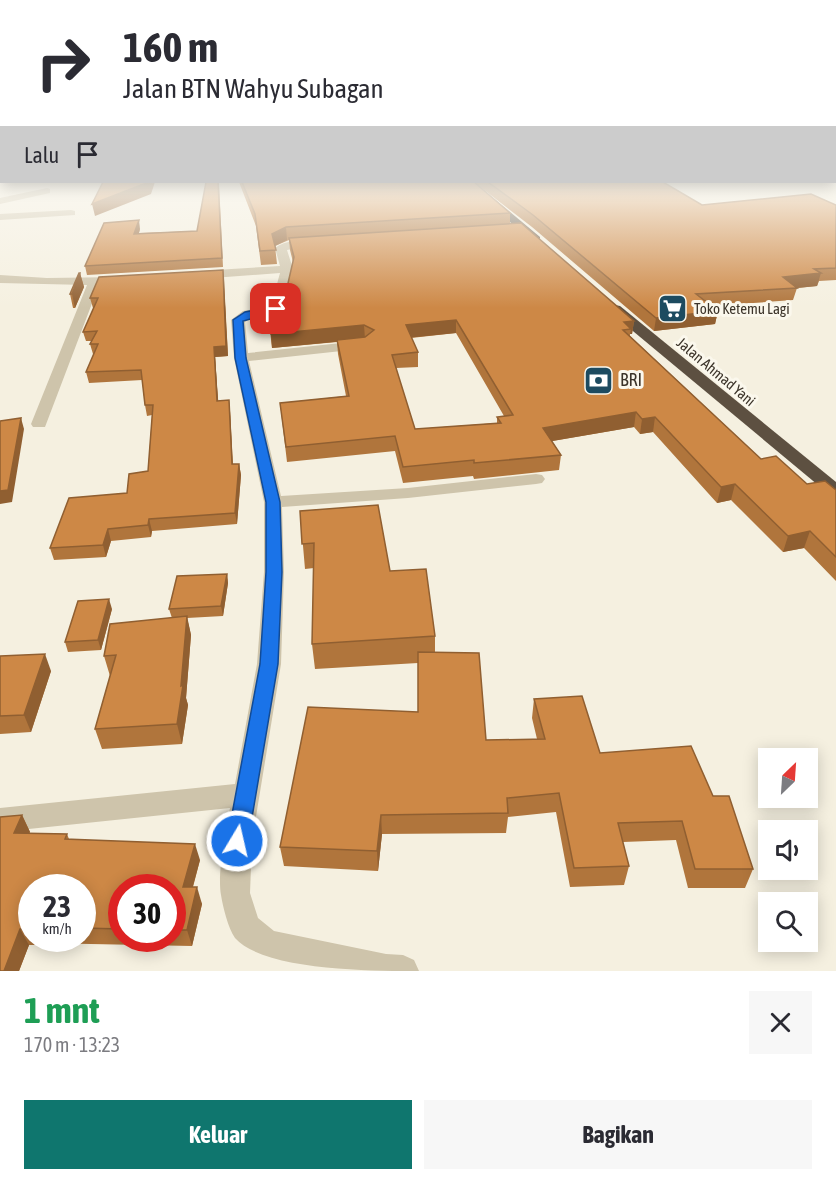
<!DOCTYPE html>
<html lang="id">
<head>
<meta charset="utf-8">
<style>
	:root { --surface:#fff; --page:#f7f7f7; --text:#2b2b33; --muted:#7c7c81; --accent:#0f766e }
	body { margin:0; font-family:"Asap Condensed",sans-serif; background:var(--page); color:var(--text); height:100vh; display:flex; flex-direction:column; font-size:22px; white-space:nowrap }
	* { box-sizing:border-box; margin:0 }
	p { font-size:20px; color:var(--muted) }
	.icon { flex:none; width:33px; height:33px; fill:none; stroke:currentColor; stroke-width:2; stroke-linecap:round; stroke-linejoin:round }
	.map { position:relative; height:971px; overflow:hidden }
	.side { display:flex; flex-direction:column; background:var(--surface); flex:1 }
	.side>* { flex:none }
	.banner { position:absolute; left:0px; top:0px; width:837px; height:183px; box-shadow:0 3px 15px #0003; background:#fff; color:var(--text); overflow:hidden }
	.needle { width:39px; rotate:25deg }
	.tools { position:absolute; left:758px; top:748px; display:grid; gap:12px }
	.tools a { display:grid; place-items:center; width:60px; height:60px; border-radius:0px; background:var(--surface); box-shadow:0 3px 15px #0003; font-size:30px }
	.speed { position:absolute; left:18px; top:874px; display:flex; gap:12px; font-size:30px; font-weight:700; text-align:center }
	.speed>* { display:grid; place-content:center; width:78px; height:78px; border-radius:50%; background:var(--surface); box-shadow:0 3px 15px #0003; line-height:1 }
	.speed small { font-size:15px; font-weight:400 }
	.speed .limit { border:9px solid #d22; background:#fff; color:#111 }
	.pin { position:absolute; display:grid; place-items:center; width:51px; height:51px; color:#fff; margin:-26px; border-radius:12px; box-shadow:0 3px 9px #0006 }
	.me { position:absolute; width:66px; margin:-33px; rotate:9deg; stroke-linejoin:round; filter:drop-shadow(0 0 4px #0008) }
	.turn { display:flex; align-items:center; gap:21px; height:126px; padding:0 24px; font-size:27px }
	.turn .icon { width:78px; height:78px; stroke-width:2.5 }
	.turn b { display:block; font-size:42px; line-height:51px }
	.then { display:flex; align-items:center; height:57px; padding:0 24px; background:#0003; gap:12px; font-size:22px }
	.round { display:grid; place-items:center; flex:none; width:63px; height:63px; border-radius:0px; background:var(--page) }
	.headline { display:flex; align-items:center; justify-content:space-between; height:102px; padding:0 24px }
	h1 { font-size:36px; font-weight:700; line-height:45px; color:#1e9e55 }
	.button { display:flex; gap:12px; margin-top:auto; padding:12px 24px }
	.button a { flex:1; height:69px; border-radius:0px; background:var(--accent); color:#fff; font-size:24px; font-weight:700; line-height:69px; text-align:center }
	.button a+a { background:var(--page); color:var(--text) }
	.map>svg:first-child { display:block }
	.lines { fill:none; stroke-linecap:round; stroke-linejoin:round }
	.minor { fill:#cec4ab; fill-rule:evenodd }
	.highway { fill:#5d5041; fill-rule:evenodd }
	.wall { fill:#b0753c; fill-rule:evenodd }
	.shaded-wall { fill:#905f31 }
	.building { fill:#cd8846; stroke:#905f31; stroke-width:1.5; fill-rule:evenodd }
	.route { fill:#1a73e8; stroke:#114b97; stroke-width:1.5 }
	.labels { text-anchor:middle; stroke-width:6; stroke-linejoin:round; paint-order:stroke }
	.far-poi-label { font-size:15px; fill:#3c342a; stroke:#fbf8ed; text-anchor:start }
	.far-street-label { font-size:15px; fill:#3c342a; stroke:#fbf8ed }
	.poi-label { font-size:18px; fill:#3c342a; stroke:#fbf8ed; text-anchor:start }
</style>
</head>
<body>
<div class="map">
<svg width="836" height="971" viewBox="0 0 836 971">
	<rect width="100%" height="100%" fill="#f5f0e0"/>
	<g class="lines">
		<g class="minor">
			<path d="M 47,188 L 50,189 L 50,193 L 0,204 L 0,198 Z"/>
			<path d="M 71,210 L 75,211 L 75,215 L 0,220 L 0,214 Z"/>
			<path d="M 313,239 L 317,240 L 317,244 L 287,250 L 293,269 L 287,298 L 281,312 L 252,317 L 245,322 L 248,353 L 360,341 L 367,345 L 360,349 L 249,361 L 281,496 L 408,488 L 536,474 L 542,475 L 545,479 L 542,483 L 536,484 L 408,498 L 282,507 L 284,572 L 281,664 L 252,841 L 250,893 L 258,918 L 274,931 L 386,954 L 403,955 L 414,960 L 419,971 C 373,971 264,971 235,938 C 228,928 223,907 221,895 C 217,873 226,831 230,808 L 0,832 L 0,808 L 235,784 L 257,664 L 264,572 L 264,502 L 234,358 L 231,320 L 243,311 L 271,306 L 280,273 L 199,279 L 193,275 L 199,271 L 280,266 L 275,248 C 286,240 300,240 313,239 Z"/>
			<path d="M 0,275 L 47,278 L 120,277 L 126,281 L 120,285 L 99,285 L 45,427 L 33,427 L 31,424 L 87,285 L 0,283 Z"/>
		</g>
		<g class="highway">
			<path d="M 464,182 L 474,182 L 540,237 L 540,241 L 532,241 Z"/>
			<path d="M 615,305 L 620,306 L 836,482 L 836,496 L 830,495 L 610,312 L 609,309 Z"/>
		</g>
	</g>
	<g class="wall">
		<path d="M 219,182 L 223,267 L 87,275 L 85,266 L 140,229 L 139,233 L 197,231 Z"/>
		<path d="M 239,182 L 474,182 L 510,213 L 510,224 L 634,321 L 632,334 L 630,334 L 630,336 L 761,459 L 807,484 L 836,490 L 836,581 L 804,548 L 783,552 L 731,500 L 717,503 L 653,432 L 640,434 L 634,427 L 552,441 L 561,455 L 559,470 L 474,479 L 473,476 L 403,483 L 395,451 L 287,462 L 280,403 L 346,396 L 338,354 L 337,342 L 272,348 L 267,304 L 286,292 L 293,262 L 290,250 L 289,240 L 275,246 L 277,264 L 261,265 L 256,226 ZM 456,333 L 504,416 L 497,417 L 497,423 L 415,429 L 396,368 L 418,367 L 418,352 L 411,338 Z"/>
		<path d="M 474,182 L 663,182 L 702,205 L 836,205 L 836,280 L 819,281 L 817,286 L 797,288 L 793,300 L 712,306 L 718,311 L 715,324 L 654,331 L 532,227 Z"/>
		<path d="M 80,273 L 84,287 L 75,308 L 73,308 L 70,294 Z"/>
		<path d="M 224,279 L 228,356 L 215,357 L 218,401 L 229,400 L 230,411 L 233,464 L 239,464 L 241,475 L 237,524 L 152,531 L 151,537 L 111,541 L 106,557 L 54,560 L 50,548 L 127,493 L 148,471 L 152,415 L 147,416 L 145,405 L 142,380 L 89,383 L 86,372 L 94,354 L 93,354 L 90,344 L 92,341 L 86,341 L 83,332 L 94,308 L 93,308 L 90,298 Z"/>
		<path d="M 300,511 L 390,571 L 435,636 L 435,652 L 486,740 L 537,739 L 532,718 L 534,699 L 600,753 L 713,796 L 753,869 L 745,888 L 688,888 L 676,840 L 623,842 L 629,866 L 624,885 L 570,887 L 556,812 L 508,817 L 506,833 L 382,834 L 378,871 L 284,866 L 280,847 L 418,712 L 418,663 L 315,669 L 312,644 L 314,568 L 305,569 Z"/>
		<path d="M 227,574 L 228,583 L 223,616 L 187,618 L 191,635 L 186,698 L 188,705 L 182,744 L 102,749 L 95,729 L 110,676 L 104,656 L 172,618 L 169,609 Z"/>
		<path d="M 112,609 L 101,650 L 68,652 L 65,642 Z"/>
		<path d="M 0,656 L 51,671 L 31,732 L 0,734 Z"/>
		<path d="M 22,815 L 30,832 L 29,833 L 67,834 L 69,839 L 200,860 L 193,887 L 202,904 L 192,946 L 40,943 L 40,945 L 29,945 L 19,971 L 0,971 ZM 32,888 L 82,888 L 82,939 L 32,939 ZM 122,888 L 172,888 L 172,939 L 122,939 Z"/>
	</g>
	<g class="shaded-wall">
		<path d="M 149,182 L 155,182 L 151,194 L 95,216 L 92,204 Z"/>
		<path d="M 139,220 L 140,229 L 136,243 L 134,234 Z"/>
		<path d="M 286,227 L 287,240 L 273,247 L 272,234 Z"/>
		<path d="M 223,270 L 228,356 L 215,357 L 219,412 L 217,401 L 214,347 Z"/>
		<path d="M 80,273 L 84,287 L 75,308 L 72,294 Z"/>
		<path d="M 821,273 L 817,286 L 797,288 L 783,277 Z"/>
		<path d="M 718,311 L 715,324 L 654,331 L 656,318 Z"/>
		<path d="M 456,320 L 456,333 L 406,338 L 406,325 Z"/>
		<path d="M 634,321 L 632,334 L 630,334 L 631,329 L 624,322 Z"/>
		<path d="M 364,325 L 365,339 L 272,348 L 271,334 Z"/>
		<path d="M 229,400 L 230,411 L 233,475 L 232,464 Z"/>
		<path d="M 636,412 L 634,427 L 541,443 L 543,428 Z"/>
		<path d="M 655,417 L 653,432 L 640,434 L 642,419 Z"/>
		<path d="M 21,418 L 24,429 L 12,502 L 0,504 L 0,491 Z"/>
		<path d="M 239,464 L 241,475 L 237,524 L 235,513 Z"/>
		<path d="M 735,484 L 731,500 L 717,503 L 721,487 Z"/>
		<path d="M 149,519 L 152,531 L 151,537 L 148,525 Z"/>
		<path d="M 108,529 L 111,541 L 106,557 L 103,545 Z"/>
		<path d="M 810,531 L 804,548 L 783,552 L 788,536 Z"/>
		<path d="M 227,574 L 228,583 L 223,616 L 221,606 Z"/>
		<path d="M 109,599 L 112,609 L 101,650 L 98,640 Z"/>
		<path d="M 187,616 L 191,635 L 186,698 L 188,705 L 182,744 L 177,724 Z"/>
		<path d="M 45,654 L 51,671 L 31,732 L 24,715 Z"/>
		<path d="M 22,815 L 30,832 L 22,849 L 14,833 Z"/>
		<path d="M 381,815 L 382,834 L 378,871 L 377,851 Z"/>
		<path d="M 195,844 L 200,860 L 188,904 L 183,887 Z"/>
		<path d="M 197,887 L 202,904 L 192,946 L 187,930 Z"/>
		<path d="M 20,929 L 29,945 L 19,971 L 4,971 Z"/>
	</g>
	<g class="building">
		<path d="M 103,182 L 149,182 L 92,204 Z"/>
		<path d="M 206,182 L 218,182 L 222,258 L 85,266 L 104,223 L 139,220 L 134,234 L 197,231 Z"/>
		<path d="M 242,182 L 474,182 L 510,213 L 286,227 L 272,234 L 276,250 L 260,251 L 255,214 Z"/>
		<path d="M 488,182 L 663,182 L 702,205 L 811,194 L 836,205 L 836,268 L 814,269 L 821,273 L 783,277 L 797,288 L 696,294 L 718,311 L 656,318 L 533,215 Z"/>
		<path d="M 521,223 L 634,321 L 624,322 L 631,329 L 623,330 L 761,459 L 776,456 L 807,484 L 825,481 L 836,490 L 836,557 L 810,531 L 788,536 L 735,484 L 721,487 L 655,417 L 642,419 L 636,412 L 543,428 L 561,455 L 474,463 L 474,460 L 403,467 L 395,436 L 286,447 L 280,403 L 349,396 L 337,340 L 365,337 L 374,330 L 364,325 L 271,334 L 267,304 L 286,292 L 294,257 L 289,238 ZM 456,320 L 513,415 L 497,417 L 501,423 L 415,429 L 392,355 L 418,352 L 406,325 Z"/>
		<path d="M 223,270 L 226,346 L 214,347 L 217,401 L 229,400 L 232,464 L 239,464 L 235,513 L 149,519 L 148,525 L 108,529 L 103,545 L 50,548 L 69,498 L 127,493 L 129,474 L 148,471 L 153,405 L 145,405 L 141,370 L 86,372 L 98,344 L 90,344 L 97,331 L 83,332 L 98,298 L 90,298 L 99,277 Z"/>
		<path d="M 79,273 L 80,273 L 72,294 L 70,294 Z"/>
		<path d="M 21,418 L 8,490 L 0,491 L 0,421 Z"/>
		<path d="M 378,505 L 390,571 L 426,569 L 435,636 L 312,644 L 314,543 L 302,544 L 300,511 Z"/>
		<path d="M 227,574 L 221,606 L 169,609 L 177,576 Z"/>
		<path d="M 109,599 L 98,640 L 65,642 L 78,601 Z"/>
		<path d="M 187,616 L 181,686 L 183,685 L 177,724 L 95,729 L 116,655 L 104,656 L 110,624 Z"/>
		<path d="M 418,652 L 479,653 L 486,740 L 545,739 L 534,699 L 582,696 L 600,753 L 691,746 L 713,796 L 729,796 L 753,869 L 695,869 L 682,821 L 618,823 L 629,866 L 574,868 L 559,793 L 507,798 L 508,813 L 381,815 L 377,851 L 280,847 L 308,707 L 418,712 Z"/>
		<path d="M 45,654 L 24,715 L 0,716 L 0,656 Z"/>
		<path d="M 22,815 L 14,833 L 67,834 L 65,839 L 195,844 L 183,887 L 197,887 L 187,930 L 172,930 L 172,888 L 122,888 L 122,929 L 82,928 L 82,888 L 32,888 L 31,929 L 20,929 L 4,971 L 0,971 L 0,817 Z"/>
	</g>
	<linearGradient id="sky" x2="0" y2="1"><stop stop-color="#7daed3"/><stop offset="0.56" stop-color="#faf8f1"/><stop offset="1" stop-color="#faf8f1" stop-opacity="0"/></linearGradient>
	<rect width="836" height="308" fill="url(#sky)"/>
	<path class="route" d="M 276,306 L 281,309 L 280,311 L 243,321 L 246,358 L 280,502 L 282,572 L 278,664 L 248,841 L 245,848 L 237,850 L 230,848 L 227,841 L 260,664 L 266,572 L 266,502 L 235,358 L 233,320 L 245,312 Z"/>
	<defs>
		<symbol id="supermarket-square" viewBox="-11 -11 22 22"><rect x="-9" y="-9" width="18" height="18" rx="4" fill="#1d4b60" stroke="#fbf8ed"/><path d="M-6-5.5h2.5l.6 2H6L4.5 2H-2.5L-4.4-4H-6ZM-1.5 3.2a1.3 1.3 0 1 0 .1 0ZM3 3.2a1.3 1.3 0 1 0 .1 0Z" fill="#fff"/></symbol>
		<symbol id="bank-square" viewBox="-11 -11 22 22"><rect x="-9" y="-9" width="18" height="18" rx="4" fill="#1d4b60" stroke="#fbf8ed"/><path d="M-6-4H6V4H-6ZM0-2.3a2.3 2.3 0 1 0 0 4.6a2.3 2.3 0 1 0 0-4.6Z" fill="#fff"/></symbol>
	</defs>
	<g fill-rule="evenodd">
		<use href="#supermarket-square" x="656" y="292" width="33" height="33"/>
		<use href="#bank-square" x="582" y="364" width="33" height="33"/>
	</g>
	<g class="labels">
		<g class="far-poi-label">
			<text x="694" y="314">Toko Ketemu Lagi</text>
		</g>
		<g class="far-street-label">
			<text transform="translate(716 372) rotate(40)" y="5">Jalan Ahmad Yani</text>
		</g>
		<g class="poi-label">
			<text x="620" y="386">BRI</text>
		</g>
	</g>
</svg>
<div class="tools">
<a><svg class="needle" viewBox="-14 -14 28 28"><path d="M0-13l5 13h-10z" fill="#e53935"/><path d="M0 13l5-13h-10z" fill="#7c7c81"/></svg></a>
<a><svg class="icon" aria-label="sound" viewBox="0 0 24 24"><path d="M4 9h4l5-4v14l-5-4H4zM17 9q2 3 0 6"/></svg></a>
<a><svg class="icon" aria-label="search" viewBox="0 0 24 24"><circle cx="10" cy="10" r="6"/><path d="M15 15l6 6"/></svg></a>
</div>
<div class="speed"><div>23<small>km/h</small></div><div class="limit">30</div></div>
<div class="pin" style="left:276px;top:309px;background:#d93025"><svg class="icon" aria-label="arrive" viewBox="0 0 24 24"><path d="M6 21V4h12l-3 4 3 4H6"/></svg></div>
<svg class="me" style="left:237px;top:841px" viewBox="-20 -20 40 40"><circle r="17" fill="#1a73e8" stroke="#fff" stroke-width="3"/><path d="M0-11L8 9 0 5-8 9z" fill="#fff"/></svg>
<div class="banner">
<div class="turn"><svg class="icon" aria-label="right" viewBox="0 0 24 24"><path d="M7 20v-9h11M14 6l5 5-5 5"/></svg><div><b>160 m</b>Jalan BTN Wahyu Subagan</div></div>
<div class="then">Lalu<svg class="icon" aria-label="arrive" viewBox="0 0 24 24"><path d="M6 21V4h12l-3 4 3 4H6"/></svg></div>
</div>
</div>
<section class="side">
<div class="headline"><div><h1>1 mnt</h1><p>170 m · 13:23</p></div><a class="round"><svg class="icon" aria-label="close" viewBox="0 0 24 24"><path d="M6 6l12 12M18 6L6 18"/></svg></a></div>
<div class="button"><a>Keluar</a><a>Bagikan</a></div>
</section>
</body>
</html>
